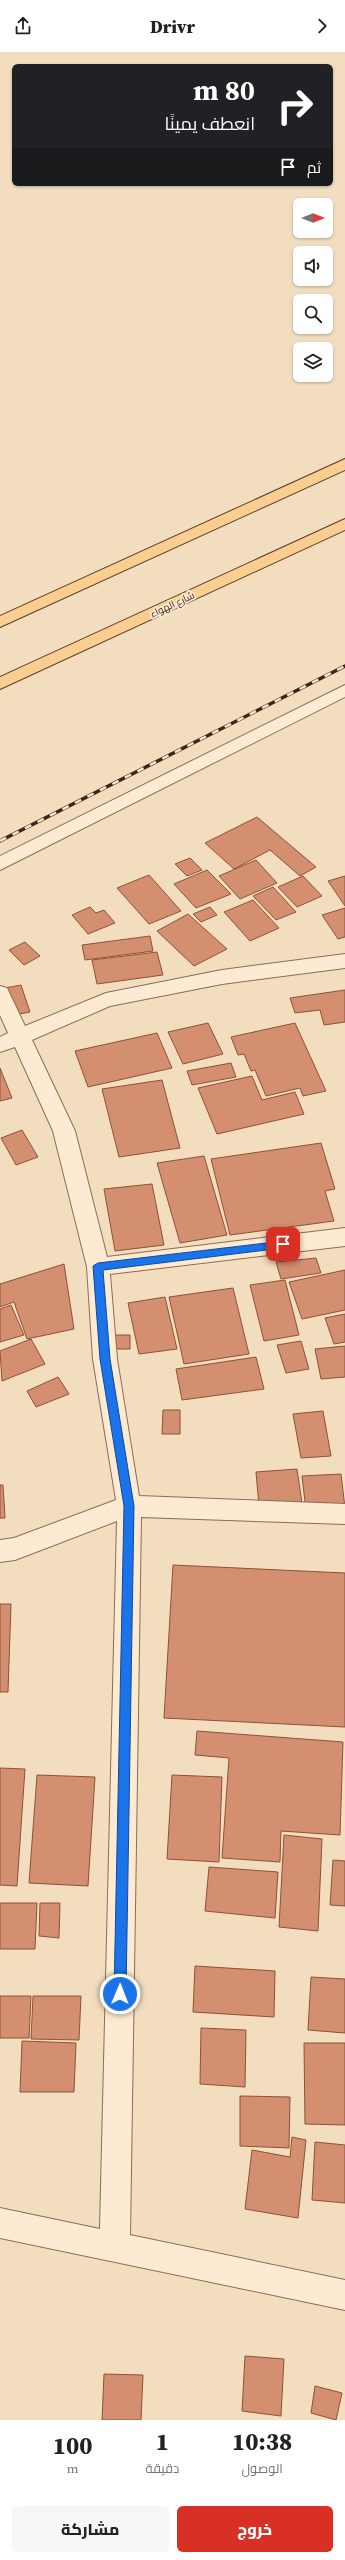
<!DOCTYPE html>
<html lang="ar">
<head>
<meta charset="utf-8">
<style>
	:root { --surface:#fff; --page:#f6f6f6; --text:#222; --muted:#767676; --accent:#d93025 }
	body { margin:0; font-family:"Source Serif 4",Cairo,serif; background:var(--page); color:var(--text); direction:rtl; height:100vh; display:flex; flex-direction:column; font-size:15px; white-space:nowrap }
	* { box-sizing:border-box; margin:0 }
	p { font-size:13px; color:var(--muted) }
	.icon { flex:none; width:22px; height:22px; fill:none; stroke:currentColor; stroke-width:2; stroke-linecap:round; stroke-linejoin:round }
	.map { position:relative; height:2368px; overflow:hidden; direction:ltr }
	.drawer { display:flex; flex-direction:column; background:var(--surface); flex:1 }
	.drawer>* { flex:none }
	.hud { position:absolute; left:12px; top:12px; width:321px; height:122px; border-radius:6px; box-shadow:0 1px 3px #0004; direction:rtl; background:#202124; color:#fff; overflow:hidden }
	.needle { width:26px; rotate:90deg }
	.controls { position:absolute; left:293px; top:146px; display:grid; gap:8px }
	.controls a { display:grid; place-items:center; width:40px; height:40px; border-radius:6px; background:var(--surface); box-shadow:0 1px 3px #0004; font-size:20px }
	.pin { position:absolute; display:grid; place-items:center; width:34px; height:34px; color:#fff; margin:-17px; border-radius:8px; box-shadow:0 2px 6px #0006 }
	.me { position:absolute; width:44px; margin:-22px; rotate:1deg; stroke-linejoin:round; filter:drop-shadow(0 0 3px #0008) }
	.turn { display:flex; align-items:center; gap:14px; height:84px; padding:0 12px; font-size:18px }
	.turn .icon { width:52px; height:52px; stroke-width:2.5 }
	.turn b { display:block; font-size:28px; line-height:34px }
	.then { display:flex; align-items:center; height:38px; padding:0 12px; background:#0003; gap:8px; font-size:15px }
	.eta { display:flex; justify-content:space-evenly; align-items:center; height:68px; text-align:center }
	.eta b { font-size:24px; font-weight:800; line-height:28px }
	.cta { display:flex; gap:8px; margin-top:auto; padding:8px 12px }
	.cta a { flex:1; height:46px; border-radius:6px; background:var(--accent); color:#fff; font-size:16px; font-weight:800; line-height:46px; text-align:center }
	.cta a+a { background:var(--page); color:var(--text) }
	header { display:flex; justify-content:space-between; align-items:center; height:52px; padding:0 12px; background:var(--surface); font-size:18px; font-weight:800 }
	.map>svg:first-child { display:block }
	.building { fill:#d48f70; stroke:#8e5138 }
	.lines { fill:none; stroke-linecap:round; stroke-linejoin:round }
	.street-casing { stroke:#8c6c55; stroke-width:2 }
	.primary-casing { stroke:#593b2a; stroke-width:2 }
	.street { fill:#fcebd2; fill-rule:evenodd }
	.primary { fill:#face91; fill-rule:evenodd }
	.rail-casing { stroke:#3a271b; stroke-width:3.5 }
	.rail { stroke:#f9e8ce; stroke-width:2.5; stroke-dasharray:7; stroke-linecap:butt }
	.route { fill:#1a73e8; stroke:#114b97 }
	.labels { text-anchor:middle; stroke-width:3.5; stroke-linejoin:round; paint-order:stroke }
	.far-street-label { font-size:10px; fill:#3a271b; stroke:#f9e8ce }
</style>
</head>
<body>
<header><svg class="icon" aria-label="forward" viewBox="0 0 24 24"><path d="M9 5l7 7-7 7"/></svg>Drivr<svg class="icon" aria-label="share" viewBox="0 0 24 24"><path d="M12 15V3M7 8l5-5 5 5M5 13v7h14v-7"/></svg></header>
<div class="map">
<svg width="345" height="2368" viewBox="0 0 345 2368">
	<rect width="100%" height="100%" fill="#f2ddbe"/>
	<g class="building">
		<path d="M 257,765 L 316,815 L 300,824 L 270,798 L 234,817 L 205,791 Z"/>
		<path d="M 190,806 L 202,818 L 187,824 L 175,812 Z"/>
		<path d="M 256,808 L 277,831 L 240,847 L 219,824 Z"/>
		<path d="M 207,818 L 231,842 L 196,856 L 174,832 Z"/>
		<path d="M 149,823 L 181,859 L 149,872 L 117,836 Z"/>
		<path d="M 303,824 L 322,844 L 297,855 L 278,835 Z"/>
		<path d="M 345,824 L 345,854 L 328,829 Z"/>
		<path d="M 273,835 L 296,860 L 276,868 L 253,844 Z"/>
		<path d="M 253,848 L 279,876 L 250,889 L 224,860 Z"/>
		<path d="M 90,855 L 96,861 L 104,858 L 115,871 L 88,882 L 72,863 Z"/>
		<path d="M 210,855 L 217,863 L 201,870 L 193,862 Z"/>
		<path d="M 345,856 L 345,885 L 338,887 L 322,863 Z"/>
		<path d="M 188,862 L 227,897 L 194,914 L 157,879 Z"/>
		<path d="M 150,884 L 153,899 L 85,908 L 82,893 Z"/>
		<path d="M 25,890 L 40,904 L 24,913 L 9,898 Z"/>
		<path d="M 157,900 L 163,923 L 97,932 L 92,908 Z"/>
		<path d="M 21,933 L 30,960 L 14,963 L 5,936 Z"/>
		<path d="M 345,938 L 345,970 L 324,973 L 320,958 L 295,961 L 290,946 Z"/>
		<path d="M 208,971 L 223,1002 L 183,1012 L 168,980 Z"/>
		<path d="M 295,971 L 326,1039 L 303,1044 L 300,1036 L 266,1044 L 255,1018 L 251,1019 L 244,1002 L 238,1003 L 231,985 Z"/>
		<path d="M 157,981 L 172,1016 L 88,1035 L 75,999 Z"/>
		<path d="M 231,1011 L 236,1025 L 192,1033 L 187,1019 Z"/>
		<path d="M 0,1016 L 12,1046 L 0,1049 Z"/>
		<path d="M 252,1024 L 262,1048 L 295,1040 L 304,1062 L 217,1082 L 198,1036 Z"/>
		<path d="M 162,1028 L 180,1096 L 119,1105 L 102,1037 Z"/>
		<path d="M 22,1078 L 38,1105 L 16,1113 L 1,1086 Z"/>
		<path d="M 321,1091 L 335,1137 L 325,1139 L 334,1169 L 230,1183 L 211,1107 Z"/>
		<path d="M 204,1104 L 227,1183 L 180,1191 L 157,1111 Z"/>
		<path d="M 152,1132 L 164,1193 L 115,1199 L 104,1137 Z"/>
		<path d="M 316,1206 L 321,1221 L 281,1227 L 276,1210 Z"/>
		<path d="M 64,1212 L 74,1277 L 27,1287 L 14,1250 L 0,1255 L 0,1232 Z"/>
		<path d="M 345,1218 L 345,1258 L 302,1267 L 289,1230 Z"/>
		<path d="M 285,1228 L 299,1283 L 264,1289 L 250,1233 Z"/>
		<path d="M 233,1236 L 249,1302 L 184,1312 L 169,1245 Z"/>
		<path d="M 165,1245 L 177,1297 L 139,1302 L 128,1251 Z"/>
		<path d="M 11,1253 L 24,1283 L 0,1290 L 0,1257 Z"/>
		<path d="M 345,1262 L 345,1290 L 334,1292 L 325,1266 Z"/>
		<path d="M 108,1283 L 130,1283 L 130,1297 L 109,1297 Z"/>
		<path d="M 31,1287 L 45,1312 L 2,1329 L 0,1299 Z"/>
		<path d="M 301,1289 L 309,1317 L 286,1321 L 277,1293 Z"/>
		<path d="M 345,1294 L 345,1325 L 321,1327 L 315,1297 Z"/>
		<path d="M 256,1305 L 264,1337 L 182,1348 L 176,1317 Z"/>
		<path d="M 58,1325 L 69,1342 L 36,1355 L 27,1339 Z"/>
		<path d="M 163,1358 L 180,1358 L 180,1382 L 162,1382 Z"/>
		<path d="M 323,1359 L 331,1404 L 301,1406 L 293,1362 Z"/>
		<path d="M 297,1417 L 302,1451 L 259,1454 L 256,1420 Z"/>
		<path d="M 341,1422 L 345,1456 L 306,1458 L 302,1424 Z"/>
		<path d="M 0,1433 L 3,1433 L 5,1466 L 0,1466 Z"/>
		<path d="M 173,1513 L 345,1521 L 345,1675 L 164,1666 Z"/>
		<path d="M 0,1552 L 11,1552 L 8,1640 L 0,1640 Z"/>
		<path d="M 197,1679 L 343,1690 L 340,1783 L 281,1779 L 280,1810 L 222,1806 L 229,1706 L 195,1703 Z"/>
		<path d="M 0,1716 L 25,1717 L 17,1834 L 0,1833 Z"/>
		<path d="M 37,1723 L 95,1725 L 88,1834 L 29,1831 Z"/>
		<path d="M 172,1723 L 222,1725 L 219,1810 L 167,1807 Z"/>
		<path d="M 284,1783 L 322,1787 L 318,1879 L 279,1875 Z"/>
		<path d="M 333,1808 L 345,1809 L 345,1854 L 330,1853 Z"/>
		<path d="M 209,1815 L 278,1820 L 275,1866 L 205,1859 Z"/>
		<path d="M 0,1851 L 37,1851 L 35,1897 L 0,1897 Z"/>
		<path d="M 40,1851 L 60,1851 L 59,1886 L 39,1884 Z"/>
		<path d="M 195,1914 L 275,1919 L 274,1965 L 193,1960 Z"/>
		<path d="M 311,1925 L 345,1927 L 345,1981 L 308,1978 Z"/>
		<path d="M 0,1944 L 31,1944 L 29,1986 L 0,1986 Z"/>
		<path d="M 33,1944 L 81,1944 L 79,1988 L 31,1987 Z"/>
		<path d="M 201,1976 L 246,1978 L 245,2035 L 200,2032 Z"/>
		<path d="M 22,1989 L 76,1991 L 74,2040 L 20,2040 Z"/>
		<path d="M 304,1991 L 345,1991 L 345,2073 L 305,2072 Z"/>
		<path d="M 240,2044 L 290,2045 L 289,2096 L 240,2094 Z"/>
		<path d="M 292,2085 L 306,2088 L 298,2166 L 245,2157 L 252,2098 L 290,2105 Z"/>
		<path d="M 315,2090 L 345,2093 L 345,2151 L 312,2148 Z"/>
		<path d="M 245,2304 L 284,2307 L 281,2364 L 242,2359 Z"/>
		<path d="M 104,2322 L 143,2323 L 141,2368 L 102,2368 Z"/>
		<path d="M 315,2334 L 342,2341 L 336,2368 L 311,2361 Z"/>
	</g>
	<g class="lines">
		<defs>
			<g id="street">
				<path d="M 345,633 L 345,645 L 0,818 L 0,804 Z"/>
				<path d="M 345,902 L 345,916 L 222,932 L 110,954 L 32,988 L 75,1079 L 107,1205 L 345,1176 L 345,1194 L 110,1222 L 117,1307 L 139,1444 L 345,1452 L 345,1472 L 141,1465 L 130,2183 L 345,2228 L 345,2258 L 0,2186 L 0,2156 L 100,2177 L 117,1469 L 15,1508 L 0,1510 L 0,1488 L 14,1486 L 116,1448 L 93,1307 L 87,1215 L 53,1079 L 15,995 L 0,1000 L 0,985 L 8,981 L 0,963 L 0,934 L 7,936 L 25,974 L 106,941 L 222,918 Z"/>
			</g>
			<g id="primary">
				<path d="M 345,407 L 345,418 L 0,575 L 0,564 Z"/>
				<path d="M 345,467 L 345,478 L 0,637 L 0,625 Z"/>
			</g>
		</defs>
		<use href="#street" class="street-casing"/>
		<use href="#primary" class="primary-casing"/>
		<use href="#street" class="street"/>
		<use href="#primary" class="primary"/>
		<defs>
			<path id="rail" d="M 0,789 L 345,614"/>
		</defs>
		<use href="#rail" class="rail-casing"/>
		<use href="#rail" class="rail"/>
	</g>
	<path class="route" d="M 283,1189 L 288,1192 L 283,1196 L 103,1218 L 110,1307 L 134,1454 L 126,1942 L 120,1948 L 114,1942 L 124,1454 L 100,1307 L 93,1214 L 98,1211 Z"/>
	<g class="labels">
		<g class="far-street-label">
			<text transform="translate(172 552) rotate(-25)" y="4">شارع الهواء</text>
		</g>
	</g>
</svg>
<div class="controls">
<a><svg class="needle" viewBox="-14 -14 28 28"><path d="M0-13l5 13h-10z" fill="#e53935"/><path d="M0 13l5-13h-10z" fill="#767676"/></svg></a>
<a><svg class="icon" aria-label="sound" viewBox="0 0 24 24"><path d="M4 9h4l5-4v14l-5-4H4zM17 9q2 3 0 6"/></svg></a>
<a><svg class="icon" aria-label="search" viewBox="0 0 24 24"><circle cx="10" cy="10" r="6"/><path d="M15 15l6 6"/></svg></a>
<a><svg class="icon" aria-label="layers" viewBox="0 0 24 24"><path d="M12 4l9 5-9 5-9-5zM3 14l9 5 9-5"/></svg></a>
</div>
<div class="pin" style="left:283px;top:1192px;background:#d93025"><svg class="icon" aria-label="arrive" viewBox="0 0 24 24"><path d="M6 21V4h12l-3 4 3 4H6"/></svg></div>
<svg class="me" style="left:120px;top:1942px" viewBox="-20 -20 40 40"><circle r="17" fill="#1a73e8" stroke="#fff" stroke-width="3"/><path d="M0-11L8 9 0 5-8 9z" fill="#fff"/></svg>
<div class="hud">
<div class="turn"><svg class="icon" aria-label="right" viewBox="0 0 24 24"><path d="M7 20v-9h11M14 6l5 5-5 5"/></svg><div><b>80 m</b>انعطف يمينًا</div></div>
<div class="then">ثم<svg class="icon" aria-label="arrive" viewBox="0 0 24 24"><path d="M6 21V4h12l-3 4 3 4H6"/></svg></div>
</div>
</div>
<section class="drawer">
<div class="eta">
<div><b>10:38</b><p>الوصول</p></div>
<div><b>1</b><p>دقيقة</p></div>
<div><b>100</b><p>m</p></div>
</div>
<div class="cta"><a>خروج</a><a>مشاركة</a></div>
</section>
</body>
</html>
